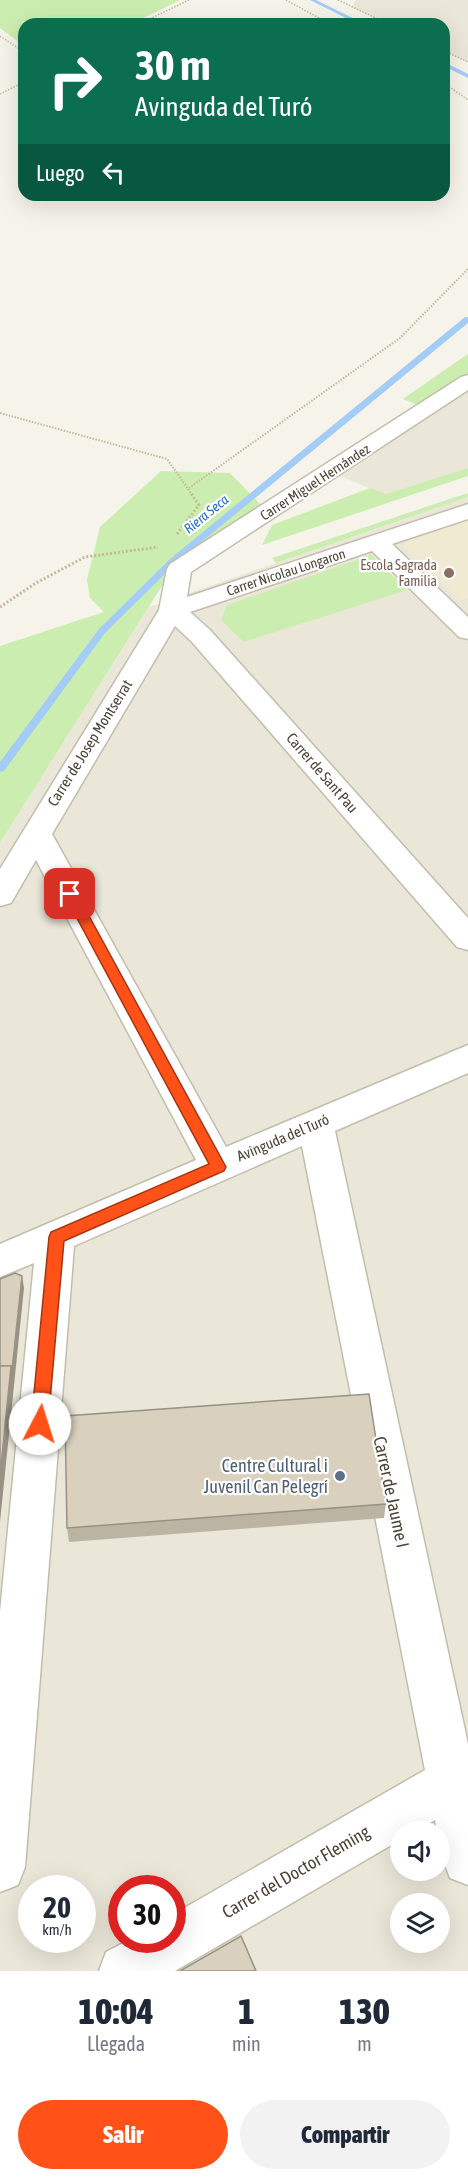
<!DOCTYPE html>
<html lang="es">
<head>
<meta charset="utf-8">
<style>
	:root { --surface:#fff; --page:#f2f2f3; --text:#1f2937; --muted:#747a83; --accent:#ff5118 }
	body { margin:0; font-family:"Asap Condensed",sans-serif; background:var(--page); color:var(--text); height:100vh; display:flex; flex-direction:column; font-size:22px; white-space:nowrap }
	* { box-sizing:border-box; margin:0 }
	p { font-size:20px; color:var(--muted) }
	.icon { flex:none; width:33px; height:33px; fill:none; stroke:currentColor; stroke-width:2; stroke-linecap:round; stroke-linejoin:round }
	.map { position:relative; height:1971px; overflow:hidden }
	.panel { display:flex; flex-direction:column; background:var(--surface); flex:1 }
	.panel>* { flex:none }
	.banner { position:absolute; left:18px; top:18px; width:432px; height:183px; border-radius:18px; box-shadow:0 6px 24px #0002; background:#0b6e4f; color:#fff; overflow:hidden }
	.buttons { position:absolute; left:390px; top:1821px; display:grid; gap:12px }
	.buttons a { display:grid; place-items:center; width:60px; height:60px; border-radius:50%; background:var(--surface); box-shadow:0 6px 24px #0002; font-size:30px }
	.speed { position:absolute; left:18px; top:1875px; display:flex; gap:12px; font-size:30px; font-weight:700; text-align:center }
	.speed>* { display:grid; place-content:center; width:78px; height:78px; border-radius:50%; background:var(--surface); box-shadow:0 6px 24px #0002; line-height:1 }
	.speed small { font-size:15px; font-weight:400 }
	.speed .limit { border:9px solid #d22; background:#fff; color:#111 }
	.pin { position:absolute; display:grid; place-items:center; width:51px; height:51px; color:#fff; margin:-26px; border-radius:12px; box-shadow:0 3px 9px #0006 }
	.me { position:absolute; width:66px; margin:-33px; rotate:5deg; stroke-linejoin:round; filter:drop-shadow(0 0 4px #0008) }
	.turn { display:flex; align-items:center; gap:21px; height:126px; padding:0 18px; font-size:27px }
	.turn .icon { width:78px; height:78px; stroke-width:2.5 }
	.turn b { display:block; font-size:42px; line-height:51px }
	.then { display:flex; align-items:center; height:57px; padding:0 18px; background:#0003; gap:12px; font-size:22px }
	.eta { display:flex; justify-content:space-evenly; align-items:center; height:102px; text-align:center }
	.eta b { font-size:36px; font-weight:800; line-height:42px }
	.cta { display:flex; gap:12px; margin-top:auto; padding:12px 18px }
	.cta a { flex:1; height:69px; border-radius:36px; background:var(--accent); color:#fff; font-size:24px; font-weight:800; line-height:69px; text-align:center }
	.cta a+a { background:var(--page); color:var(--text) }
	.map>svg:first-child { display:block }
	.residential { fill:#eae6d8; fill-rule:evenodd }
	.education { fill:#f0ead3 }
	.green { fill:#ccedb0 }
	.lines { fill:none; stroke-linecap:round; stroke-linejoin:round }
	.stream { fill:#a3ccf6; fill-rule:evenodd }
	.minor-casing { stroke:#c2bdac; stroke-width:3 }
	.path-far2 { stroke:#c5bb9c; stroke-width:1.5; stroke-dasharray:1.5 1.5; stroke-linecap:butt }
	.path-far1 { stroke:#c5bb9c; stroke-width:2; stroke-dasharray:1.5 1.5; stroke-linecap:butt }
	.path { stroke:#c5bb9c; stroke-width:3; stroke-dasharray:2 2; stroke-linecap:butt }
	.minor { fill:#fff; fill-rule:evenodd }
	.wall { fill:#bbb4a3 }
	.shaded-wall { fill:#989285 }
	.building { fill:#d9d1be; stroke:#989285; stroke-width:1.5 }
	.route { fill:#ff5118; stroke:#a63510; stroke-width:1.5 }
	.education-dot { fill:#8d6e63; stroke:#fff; stroke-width:2 }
	.service-dot { fill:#5c6f8a; stroke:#fff; stroke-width:2 }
	.labels { text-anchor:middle; stroke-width:4.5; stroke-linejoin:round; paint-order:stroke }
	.far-street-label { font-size:14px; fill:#4b4537; stroke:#fff }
	.far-water-label { font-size:14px; font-style:italic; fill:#2771c0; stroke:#fff }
	.far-education-label { font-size:14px; fill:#785e54; stroke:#fff; text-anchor:end }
	.street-label { font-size:15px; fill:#4b4537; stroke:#fff }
	.near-service-label { font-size:18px; fill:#4e5e75; stroke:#fff; text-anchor:end }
	.near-street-label { font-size:18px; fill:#4b4537; stroke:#fff }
</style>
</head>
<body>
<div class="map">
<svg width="468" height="1971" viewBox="0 0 468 1971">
	<rect width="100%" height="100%" fill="#f6f3ea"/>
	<g class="residential">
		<path d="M 356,0 L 468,0 L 468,62 L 444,51 L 444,24 L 388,24 L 352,7 Z"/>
		<path d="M 468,354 L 468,468 L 386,495 L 330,472 L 426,408 L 403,399 Z"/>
		<path d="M 468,497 L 468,1971 L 0,1971 L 0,843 L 149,607 ZM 400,1832 L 440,1832 L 440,1870 L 400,1870 ZM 32,1888 L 82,1888 L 82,1940 L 32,1940 ZM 122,1888 L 172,1888 L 172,1940 L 122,1940 ZM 400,1904 L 440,1904 L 440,1942 L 400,1942 Z"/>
	</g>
	<path class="education" d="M 468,518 L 468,598 L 461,601 L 403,547 L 408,539 Z"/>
	<g class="green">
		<path d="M 0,0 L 180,0 L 131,24 L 24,24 L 24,46 L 0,28 Z"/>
		<path d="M 468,354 L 468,375 L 421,406 L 403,399 Z"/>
		<path d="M 468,468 L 468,476 L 262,545 L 272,525 L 370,488 L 386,494 Z"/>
		<path d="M 161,471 L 230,473 L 261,505 L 172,570 L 0,843 L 0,646 L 104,612 L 90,598 L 87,580 L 100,527 Z"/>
		<path d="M 468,493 L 468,497 L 276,563 L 272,558 Z"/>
		<path d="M 371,555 L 407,590 L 244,642 L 221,620 L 227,605 Z"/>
	</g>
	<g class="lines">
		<g class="stream">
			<path d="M 310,0 L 316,0 L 365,24 L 358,24 Z"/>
			<path d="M 444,62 L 468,74 L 468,78 L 444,66 Z"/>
			<path d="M 465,317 L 468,317 L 468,323 L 176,563 L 105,633 L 4,771 L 0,772 L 0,762 L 99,629 L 170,559 Z"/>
		</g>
		<defs>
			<path id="minor" d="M 468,375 L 468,390 L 191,572 L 187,597 L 468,504 L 468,519 L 392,544 L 468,617 L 468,639 L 459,637 L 372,551 L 190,612 L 210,630 L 468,918 L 468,950 L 457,947 L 192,642 L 175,626 L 52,834 L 226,1147 L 468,1045 L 468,1073 L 335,1131 L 468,1744 L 468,1885 L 450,1878 L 443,1860 L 440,1832 L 437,1832 L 435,1820 L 414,1832 L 400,1832 L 400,1840 L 175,1971 L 99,1971 L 106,1952 L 129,1940 L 172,1940 L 172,1915 L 425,1770 L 302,1146 L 74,1246 L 25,1867 L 18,1885 L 0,1892 L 0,1612 L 34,1263 L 0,1277 L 0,1244 L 196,1160 L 36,860 L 11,903 L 0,906 L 0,869 L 159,610 L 167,569 L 170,564 L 461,377 Z"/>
		</defs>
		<use href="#minor" class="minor-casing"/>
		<g class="path-far2">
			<path d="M 286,0 L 330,24"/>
			<path d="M 338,0 L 388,24"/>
			<path d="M 139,24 L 189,0"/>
			<path d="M 0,36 L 24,52"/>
			<path d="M 444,51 L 468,62"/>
			<path d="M 444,83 L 468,100"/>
			<path d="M 0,94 L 24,82"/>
		</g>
		<g class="path-far1">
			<path d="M 0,413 L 167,459 L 191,493"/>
			<path d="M 189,488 L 400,338 L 468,269"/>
		</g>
		<g class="path">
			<path d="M 177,534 L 199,505 L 190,492"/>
			<path d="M 0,607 L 36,583 L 85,557 L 158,547"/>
		</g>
		<use href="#minor" class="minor"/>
	</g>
	<path class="wall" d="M 386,1504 L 384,1518 L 69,1542 L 67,1528 Z"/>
	<path class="shaded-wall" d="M 22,1276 L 24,1288 L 0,1522 L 0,1468 L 11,1366 Z"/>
	<g class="building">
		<path d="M 15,1273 L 22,1276 L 12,1370 L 11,1366 L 0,1366 L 0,1279 Z"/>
		<path d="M 0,1366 L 11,1366 L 1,1466 L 0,1465 Z"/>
		<path d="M 369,1394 L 386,1504 L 67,1528 L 65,1416 Z"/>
		<path d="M 241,1936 L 256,1971 L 180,1971 Z"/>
	</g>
	<path class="route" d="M 70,890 L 77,894 L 226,1167 L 224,1171 L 64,1241 L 48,1424 L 46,1429 L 40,1432 L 34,1429 L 31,1424 L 49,1237 L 51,1232 L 209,1164 L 64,894 Z"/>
	<circle class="education-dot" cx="449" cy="573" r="6"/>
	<circle class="service-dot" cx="340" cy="1476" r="6"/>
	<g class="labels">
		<g class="far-street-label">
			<text transform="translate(315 482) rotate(-33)" y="5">Carrer Miguel Hernández</text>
			<text transform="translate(286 572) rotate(-18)" y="5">Carrer Nicolau Longaron</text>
		</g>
		<g class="far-water-label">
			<text transform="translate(206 514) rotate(-39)" y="5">Riera Seca</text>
		</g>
		<g class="far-education-label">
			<text x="437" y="570">Escola Sagrada<tspan x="437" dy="16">Familia</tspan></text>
		</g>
		<g class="street-label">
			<text transform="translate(90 743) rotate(-58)" y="5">Carrer de Josep Montserrat</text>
			<text transform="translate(322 773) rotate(49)" y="5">Carrer de Sant Pau</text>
			<text transform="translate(283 1138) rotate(-23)" y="5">Avinguda del Turó</text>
		</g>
		<g class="near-service-label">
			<text x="328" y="1472">Centre Cultural i<tspan x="328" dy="21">Juvenil Can Pelegrí</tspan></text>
		</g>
		<g class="near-street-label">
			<text transform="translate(391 1492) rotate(78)" y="6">Carrer de Jaume I</text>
			<text transform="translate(296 1872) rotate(-30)" y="6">Carrer del Doctor Fleming</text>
		</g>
	</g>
</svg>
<div class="buttons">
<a><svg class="icon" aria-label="sound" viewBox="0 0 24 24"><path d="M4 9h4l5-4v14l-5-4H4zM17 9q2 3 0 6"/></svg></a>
<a><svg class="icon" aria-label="layers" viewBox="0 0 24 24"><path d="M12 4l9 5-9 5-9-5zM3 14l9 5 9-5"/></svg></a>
</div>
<div class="speed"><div>20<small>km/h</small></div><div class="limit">30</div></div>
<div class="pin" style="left:70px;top:894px;background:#d93025"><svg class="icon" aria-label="arrive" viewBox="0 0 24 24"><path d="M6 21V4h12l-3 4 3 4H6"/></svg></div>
<svg class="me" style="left:40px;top:1424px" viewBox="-20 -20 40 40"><circle r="19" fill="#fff"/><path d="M0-13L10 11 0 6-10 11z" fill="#ff5118"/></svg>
<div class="banner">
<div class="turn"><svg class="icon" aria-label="right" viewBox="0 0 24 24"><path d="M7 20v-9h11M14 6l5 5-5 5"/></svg><div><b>30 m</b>Avinguda del Turó</div></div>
<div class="then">Luego<svg class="icon" aria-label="left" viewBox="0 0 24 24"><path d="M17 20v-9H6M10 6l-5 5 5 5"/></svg></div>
</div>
</div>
<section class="panel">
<div class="eta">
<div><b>10:04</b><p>Llegada</p></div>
<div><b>1</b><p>min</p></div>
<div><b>130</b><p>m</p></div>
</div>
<div class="cta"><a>Salir</a><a>Compartir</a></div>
</section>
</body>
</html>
